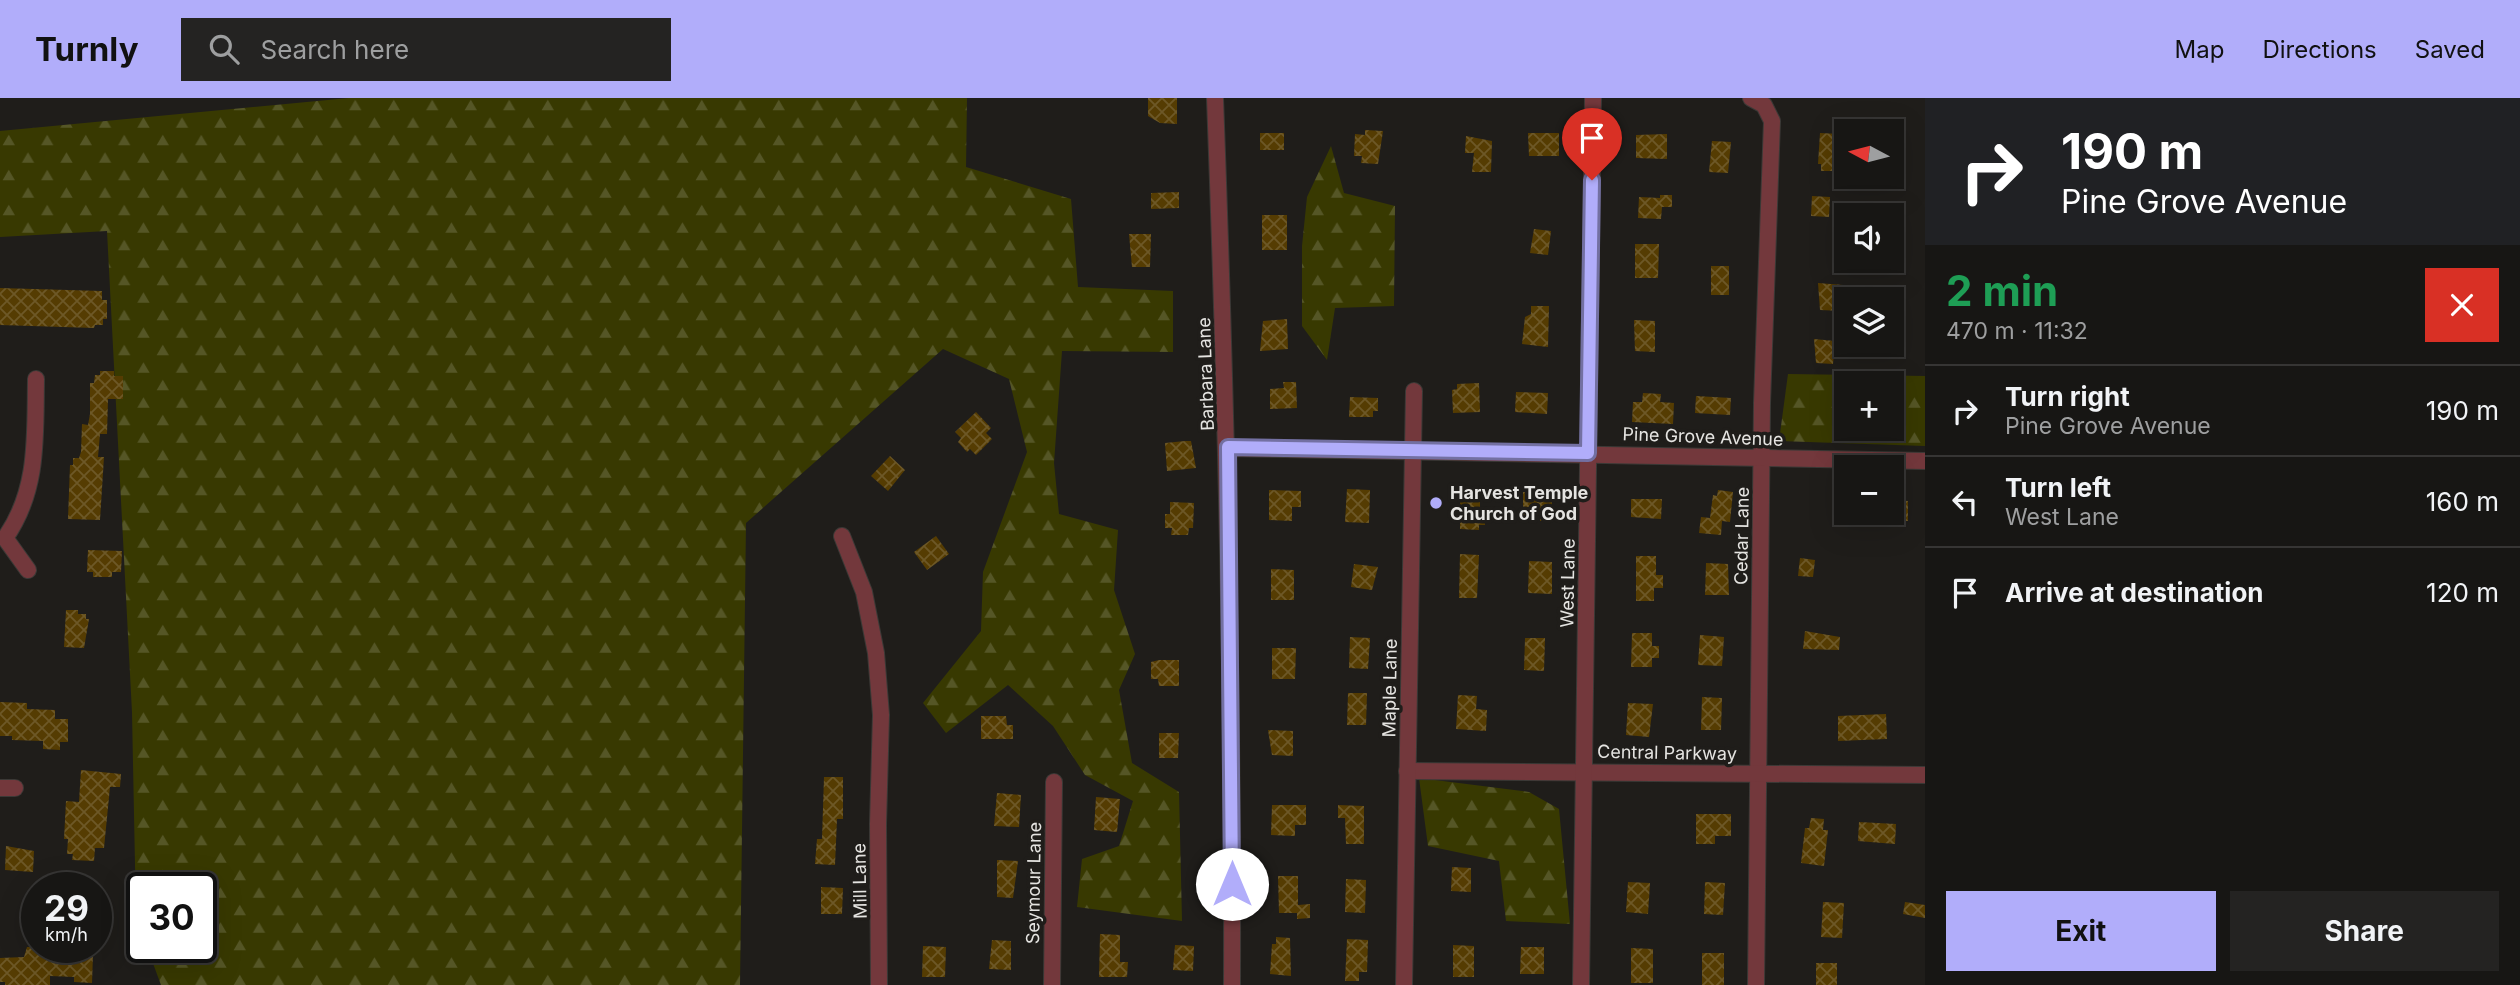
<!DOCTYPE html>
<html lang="en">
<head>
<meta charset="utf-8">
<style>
	:root { --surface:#171614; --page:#242322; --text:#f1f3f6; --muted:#9e9fa0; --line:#363534; --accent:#b1adfa }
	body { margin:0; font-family:Inter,sans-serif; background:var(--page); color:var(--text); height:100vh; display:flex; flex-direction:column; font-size:26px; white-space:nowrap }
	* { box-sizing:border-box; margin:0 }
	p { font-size:23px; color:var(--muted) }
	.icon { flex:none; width:38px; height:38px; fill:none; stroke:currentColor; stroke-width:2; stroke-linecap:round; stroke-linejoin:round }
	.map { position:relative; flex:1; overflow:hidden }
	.details { display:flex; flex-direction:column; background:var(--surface); width:595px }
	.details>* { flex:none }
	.banner { background:#202124; color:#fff; overflow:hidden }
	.needle { width:46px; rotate:277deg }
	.tools { position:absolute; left:1834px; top:21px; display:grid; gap:14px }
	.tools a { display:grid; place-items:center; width:70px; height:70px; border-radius:0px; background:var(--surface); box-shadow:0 7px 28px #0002,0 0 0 2px var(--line); font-size:35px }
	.speed { position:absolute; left:21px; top:774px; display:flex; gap:14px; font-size:35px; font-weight:700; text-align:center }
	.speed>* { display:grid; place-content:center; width:91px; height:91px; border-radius:50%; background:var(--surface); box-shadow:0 7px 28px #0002,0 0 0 2px var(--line); line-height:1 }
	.speed small { font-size:18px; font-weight:400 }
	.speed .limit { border:4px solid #111; border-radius:10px; background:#fff; color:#111 }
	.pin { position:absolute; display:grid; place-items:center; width:60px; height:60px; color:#fff; margin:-72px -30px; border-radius:50% 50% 50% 0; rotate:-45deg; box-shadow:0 0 7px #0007 }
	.pin .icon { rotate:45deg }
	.me { position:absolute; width:77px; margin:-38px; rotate:0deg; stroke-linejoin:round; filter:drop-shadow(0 0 5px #0008) }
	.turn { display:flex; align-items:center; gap:24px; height:147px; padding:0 21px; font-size:32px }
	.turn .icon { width:91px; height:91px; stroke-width:2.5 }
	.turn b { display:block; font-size:49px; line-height:60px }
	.round { display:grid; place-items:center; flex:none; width:74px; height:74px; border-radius:0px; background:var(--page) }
	.headline { display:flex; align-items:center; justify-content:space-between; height:119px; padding:0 21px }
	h1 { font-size:42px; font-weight:700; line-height:52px; color:#1e9e55 }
	.cta { display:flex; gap:14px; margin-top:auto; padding:14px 21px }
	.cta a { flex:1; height:80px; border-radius:0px; background:var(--accent); color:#111; font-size:28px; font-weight:700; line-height:80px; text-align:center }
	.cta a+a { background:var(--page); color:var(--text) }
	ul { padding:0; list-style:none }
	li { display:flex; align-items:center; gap:21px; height:91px; padding:0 21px; border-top:2px solid var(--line) }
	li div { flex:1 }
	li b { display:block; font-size:26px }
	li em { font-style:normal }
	header { display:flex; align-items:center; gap:42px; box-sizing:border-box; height:98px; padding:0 35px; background:var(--accent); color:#111 }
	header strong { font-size:33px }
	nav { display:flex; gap:38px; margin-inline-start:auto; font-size:24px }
	.search { width:490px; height:63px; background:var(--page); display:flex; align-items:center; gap:18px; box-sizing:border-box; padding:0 24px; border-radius:0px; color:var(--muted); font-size:26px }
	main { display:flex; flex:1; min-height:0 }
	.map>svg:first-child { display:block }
	.forest { fill:url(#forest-firs); fill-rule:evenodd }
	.building { fill:url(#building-cross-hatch) }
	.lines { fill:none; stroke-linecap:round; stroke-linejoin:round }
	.street-casing { stroke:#3b3936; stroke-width:18 }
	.street { stroke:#73383c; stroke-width:16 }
	.route-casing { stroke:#7370a2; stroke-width:18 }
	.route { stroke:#b1adfa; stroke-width:12 }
	.poi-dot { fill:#b1adfa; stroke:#1f1d1a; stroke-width:2.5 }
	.labels { text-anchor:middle; stroke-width:7; stroke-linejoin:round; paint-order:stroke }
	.street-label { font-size:18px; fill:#e5e4e1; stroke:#1f1d1a }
	.poi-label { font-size:18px; font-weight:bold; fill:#e5e4e1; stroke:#1f1d1a; text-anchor:start }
</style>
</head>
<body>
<header>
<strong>Turnly</strong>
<div class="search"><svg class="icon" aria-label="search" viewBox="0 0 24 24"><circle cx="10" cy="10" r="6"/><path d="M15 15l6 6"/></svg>Search here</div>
<nav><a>Map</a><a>Directions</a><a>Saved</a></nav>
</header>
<main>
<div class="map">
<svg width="1925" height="887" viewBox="0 0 1925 887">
	<defs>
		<pattern id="forest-firs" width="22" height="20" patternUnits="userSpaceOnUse" patternTransform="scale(1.75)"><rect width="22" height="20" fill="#383901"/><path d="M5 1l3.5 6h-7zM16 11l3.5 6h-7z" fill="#555626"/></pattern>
		<pattern id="building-cross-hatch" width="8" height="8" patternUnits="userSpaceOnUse" patternTransform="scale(1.75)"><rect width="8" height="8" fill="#553c02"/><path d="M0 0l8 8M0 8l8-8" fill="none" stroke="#6d5827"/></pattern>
	</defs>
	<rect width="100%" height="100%" fill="#1f1d1a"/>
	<g class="forest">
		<path d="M 349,0 L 967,0 L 966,69 L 1071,101 L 1078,189 L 1173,193 L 1173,254 L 1062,253 L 1054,365 L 1059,416 L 1118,432 L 1114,492 L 1135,556 L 1119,592 L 1132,665 L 1179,694 L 1182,823 L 1077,809 L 1082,761 L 1119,748 L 1133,703 L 1085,677 L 1053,628 L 1008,587 L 946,635 L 923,605 L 981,533 L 983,474 L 1027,354 L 1009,281 L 943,251 L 746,425 L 740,887 L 161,887 L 147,849 L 201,849 L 201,789 L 142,789 L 142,833 L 136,817 L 132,614 L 107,133 L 0,139 L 0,33 Z"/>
		<path d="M 1331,48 L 1344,95 L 1395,108 L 1394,208 L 1335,210 L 1327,262 L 1302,228 L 1302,148 L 1307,99 Z"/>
		<path d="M 1788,276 L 1925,278 L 1925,348 L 1779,343 ZM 1892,285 L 1892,331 L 1846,331 L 1846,285 Z"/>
		<path d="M 1419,680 L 1529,694 L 1559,711 L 1570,826 L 1506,823 L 1499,763 L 1428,748 Z"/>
	</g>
	<g class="building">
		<path d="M 1148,0 L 1177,0 L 1177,26 L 1160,25 L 1148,18 Z"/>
		<path d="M 1365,32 L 1383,33 L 1378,66 L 1361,65 L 1362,58 L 1354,58 L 1355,36 L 1365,37 Z"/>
		<rect x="1260" y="35" width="24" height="17"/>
		<path d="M 1528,35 L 1559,35 L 1559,58 L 1529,58 Z"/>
		<path d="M 1820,35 L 1841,36 L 1838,73 L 1821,73 L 1821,66 L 1818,66 Z"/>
		<path d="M 1667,36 L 1667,61 L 1636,60 L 1636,37 Z"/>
		<path d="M 1466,38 L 1492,43 L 1491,74 L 1472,74 L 1474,55 L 1465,55 Z"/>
		<path d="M 1712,43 L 1731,44 L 1728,75 L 1709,74 Z"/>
		<path d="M 1179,94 L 1179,110 L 1151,111 L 1151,95 Z"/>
		<path d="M 1660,97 L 1672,97 L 1672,109 L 1662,109 L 1661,121 L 1638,120 L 1639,99 L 1660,100 Z"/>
		<path d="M 1812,98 L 1830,99 L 1829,119 L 1811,118 Z"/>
		<rect x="1262" y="117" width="25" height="35"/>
		<path d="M 1534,131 L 1551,133 L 1548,157 L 1530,155 Z"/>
		<path d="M 1129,136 L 1151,136 L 1150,169 L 1132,169 Z"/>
		<path d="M 1635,146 L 1659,146 L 1658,180 L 1635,180 Z"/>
		<rect x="1711" y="168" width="18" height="29"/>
		<path d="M 1818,185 L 1843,187 L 1842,213 L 1820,212 Z"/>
		<path d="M 0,190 L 102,193 L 102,202 L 107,202 L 107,221 L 103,221 L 103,227 L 95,227 L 94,230 L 0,227 Z"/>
		<path d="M 1531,208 L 1549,208 L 1548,249 L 1522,246 L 1525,219 L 1531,216 Z"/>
		<path d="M 1287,221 L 1288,251 L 1260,253 L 1263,223 Z"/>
		<path d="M 1634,222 L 1655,223 L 1655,254 L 1635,253 Z"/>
		<path d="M 1814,241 L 1835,243 L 1833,266 L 1816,265 Z"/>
		<path d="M 100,273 L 114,273 L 114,278 L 123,278 L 123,301 L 108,301 L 107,336 L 100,336 L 98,359 L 104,359 L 100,422 L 68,421 L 70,367 L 73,367 L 73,360 L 79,360 L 81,354 L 82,326 L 88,327 L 90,316 L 90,285 L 94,285 L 95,277 L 100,277 Z"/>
		<path d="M 1283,284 L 1296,284 L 1297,310 L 1270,311 L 1270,291 L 1284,290 Z"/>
		<path d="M 1479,285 L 1480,314 L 1453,315 L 1452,292 L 1457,291 L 1457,286 Z"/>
		<path d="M 1516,294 L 1548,295 L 1547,316 L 1515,314 Z"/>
		<path d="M 1643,295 L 1661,296 L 1660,304 L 1674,305 L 1673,326 L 1632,324 L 1633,304 L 1642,304 Z"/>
		<path d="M 1696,298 L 1731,300 L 1730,317 L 1695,315 Z"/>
		<path d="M 1350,299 L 1378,300 L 1378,313 L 1373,313 L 1373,319 L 1349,319 Z"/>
		<path d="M 976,314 L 991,330 L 986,335 L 992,341 L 976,357 L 970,351 L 967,354 L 958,344 L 961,340 L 955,334 Z"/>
		<path d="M 1185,343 L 1191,343 L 1196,370 L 1167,373 L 1165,345 Z"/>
		<path d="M 890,358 L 905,372 L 888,393 L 871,378 Z"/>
		<path d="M 1347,391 L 1370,392 L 1369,425 L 1345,424 Z"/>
		<path d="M 1269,392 L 1301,393 L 1301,409 L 1292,409 L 1292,423 L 1269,422 Z"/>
		<path d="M 1718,392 L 1733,394 L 1730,424 L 1722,423 L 1721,437 L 1699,435 L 1701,419 L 1710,420 L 1713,397 L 1717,398 Z"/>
		<path d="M 1523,394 L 1552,394 L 1552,423 L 1540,423 L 1540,417 L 1523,417 Z"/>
		<path d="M 1460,400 L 1480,400 L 1480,414 L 1485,414 L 1485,427 L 1479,427 L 1479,432 L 1460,431 Z"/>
		<path d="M 1631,401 L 1662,401 L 1661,421 L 1631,419 Z"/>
		<path d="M 1892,402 L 1908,403 L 1908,423 L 1892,423 Z"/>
		<path d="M 1170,404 L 1194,405 L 1193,430 L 1189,430 L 1188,437 L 1171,437 L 1172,430 L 1165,430 L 1165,416 L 1170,416 Z"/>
		<path d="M 936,438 L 949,456 L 927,472 L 914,454 Z"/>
		<path d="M 88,452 L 122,453 L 121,474 L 112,474 L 112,479 L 93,479 L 93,474 L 87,474 Z"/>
		<path d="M 1460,456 L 1479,457 L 1477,500 L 1459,500 Z"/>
		<path d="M 1636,458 L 1656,458 L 1656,477 L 1663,477 L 1663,490 L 1654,490 L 1654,503 L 1636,503 Z"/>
		<path d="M 1800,460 L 1815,462 L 1813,479 L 1798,478 Z"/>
		<path d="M 1529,463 L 1552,464 L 1552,496 L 1528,495 Z"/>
		<path d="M 1706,465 L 1728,466 L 1729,497 L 1705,497 Z"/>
		<path d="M 1354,466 L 1378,469 L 1372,492 L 1351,489 Z"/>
		<path d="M 1271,471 L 1294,472 L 1294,502 L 1271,502 Z"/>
		<path d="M 66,512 L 78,512 L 78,516 L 86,516 L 86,521 L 89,521 L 84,550 L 64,549 Z"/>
		<path d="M 1805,533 L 1840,539 L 1839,552 L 1803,551 Z"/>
		<path d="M 1632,535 L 1652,535 L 1652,548 L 1659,548 L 1659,560 L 1652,560 L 1652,569 L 1631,569 Z"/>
		<path d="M 1700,537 L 1724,539 L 1722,568 L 1698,567 Z"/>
		<path d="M 1350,539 L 1370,540 L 1368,571 L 1349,570 Z"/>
		<path d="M 1525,540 L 1545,540 L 1544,573 L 1524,572 Z"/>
		<path d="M 1272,550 L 1296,550 L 1295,581 L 1272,581 Z"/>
		<path d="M 1159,562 L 1179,562 L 1179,588 L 1159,588 L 1158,581 L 1151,581 L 1151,564 Z"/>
		<path d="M 1348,595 L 1367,595 L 1366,627 L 1347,627 Z"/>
		<path d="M 1458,597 L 1477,598 L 1476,611 L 1487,612 L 1486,633 L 1456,631 Z"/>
		<path d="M 1702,599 L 1722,600 L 1721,632 L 1701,632 Z"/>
		<path d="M 0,604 L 27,605 L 27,611 L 55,612 L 55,621 L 68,621 L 68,644 L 60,644 L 60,652 L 43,651 L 43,643 L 12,642 L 12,638 L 0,638 Z"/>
		<path d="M 1628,605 L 1653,606 L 1649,639 L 1626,637 Z"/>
		<path d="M 1886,616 L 1887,641 L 1838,643 L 1838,618 Z"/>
		<path d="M 981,618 L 1006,618 L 1007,627 L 1013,627 L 1013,641 L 981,641 Z"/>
		<path d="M 1268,632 L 1293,633 L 1293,658 L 1272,657 Z"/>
		<path d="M 1159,635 L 1179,635 L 1178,660 L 1159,660 Z"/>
		<path d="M 81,672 L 121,676 L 120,689 L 110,689 L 104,750 L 95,750 L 94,763 L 72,762 L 73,756 L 67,756 L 68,741 L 64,741 L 66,703 L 79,704 Z"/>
		<path d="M 824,679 L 843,679 L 843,721 L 837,721 L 835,767 L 815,766 L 817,741 L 822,741 Z"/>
		<path d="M 997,695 L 1021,697 L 1019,729 L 994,728 Z"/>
		<path d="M 1096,699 L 1120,701 L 1117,734 L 1094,732 Z"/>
		<path d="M 1272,707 L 1306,707 L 1306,727 L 1295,727 L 1295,738 L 1271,737 Z"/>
		<path d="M 1338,707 L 1364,708 L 1364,746 L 1346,746 L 1345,720 L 1338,720 Z"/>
		<path d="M 1696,716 L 1731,716 L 1731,738 L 1715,738 L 1715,746 L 1696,746 Z"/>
		<path d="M 1811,720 L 1824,721 L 1823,732 L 1828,732 L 1824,768 L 1801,765 L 1805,730 L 1809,730 Z"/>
		<path d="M 1859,724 L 1896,726 L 1895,746 L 1858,743 Z"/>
		<path d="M 6,748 L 34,753 L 33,774 L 5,772 Z"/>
		<path d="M 997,762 L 1018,763 L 1013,800 L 997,799 Z"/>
		<path d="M 1452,769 L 1471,770 L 1471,794 L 1451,793 Z"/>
		<path d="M 1278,778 L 1298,778 L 1298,807 L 1310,806 L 1310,820 L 1297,821 L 1297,815 L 1279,815 Z"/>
		<path d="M 1346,781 L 1366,782 L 1365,815 L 1345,814 Z"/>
		<path d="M 1628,784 L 1650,785 L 1648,816 L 1626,814 Z"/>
		<path d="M 1705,784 L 1725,785 L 1723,817 L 1704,816 Z"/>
		<path d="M 821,789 L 843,790 L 842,816 L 821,816 Z"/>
		<path d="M 1823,804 L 1844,805 L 1842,840 L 1821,839 Z"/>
		<path d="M 1905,804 L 1925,807 L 1925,820 L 1903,816 Z"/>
		<path d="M 1100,836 L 1120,837 L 1120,864 L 1128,864 L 1127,879 L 1099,879 Z"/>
		<path d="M 1276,839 L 1290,840 L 1291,878 L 1270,876 L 1272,846 L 1276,846 Z"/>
		<path d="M 1347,841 L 1368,842 L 1367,874 L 1359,874 L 1359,883 L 1345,883 Z"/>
		<path d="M 992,842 L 1011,843 L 1011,872 L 989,871 Z"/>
		<path d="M 1175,847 L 1194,848 L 1193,873 L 1173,872 Z"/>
		<path d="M 1453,847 L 1474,848 L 1474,879 L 1453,879 Z"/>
		<path d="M 923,848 L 946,849 L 945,879 L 922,879 Z"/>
		<path d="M 27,849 L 51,849 L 51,852 L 83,853 L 83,857 L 93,857 L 92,885 L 74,884 L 74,879 L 50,878 L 50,887 L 5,887 L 5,884 L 0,884 L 0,860 L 24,859 Z"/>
		<path d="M 1521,849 L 1544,849 L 1544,876 L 1520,876 Z"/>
		<path d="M 1631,850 L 1653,851 L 1653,885 L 1631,885 Z"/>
		<rect x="1702" y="855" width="22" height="32"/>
		<rect x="1816" y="865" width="21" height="22"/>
	</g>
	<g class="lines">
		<defs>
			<g id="street">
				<path d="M 1215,0 C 1226,296 1233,591 1232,887"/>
				<path d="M 1751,0 L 1764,7 L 1772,23 L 1762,305 L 1756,887"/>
				<path d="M 1228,350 L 1925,363"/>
				<path d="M 842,438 L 864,494 L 876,555 L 881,617 L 878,726 L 879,887"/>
				<path d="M 28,472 L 5,440 C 39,392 35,338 36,281"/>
				<path d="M 1407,673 L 1925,677"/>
				<path d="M 0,690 L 15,690"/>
				<path d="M 1052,887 L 1054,684"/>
				<path d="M 1404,887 L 1414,293"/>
				<path d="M 1581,887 L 1593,0"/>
			</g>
		</defs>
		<use href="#street" class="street-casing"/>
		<use href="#street" class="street"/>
	</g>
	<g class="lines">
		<defs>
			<path id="route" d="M 1232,786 L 1228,349 L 1588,355 L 1592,82"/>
		</defs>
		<use href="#route" class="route-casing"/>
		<use href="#route" class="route"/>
	</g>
	<circle class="poi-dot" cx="1436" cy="405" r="7"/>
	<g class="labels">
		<g class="street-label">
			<text transform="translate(1206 276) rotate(-92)" y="6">Barbara Lane</text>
			<text transform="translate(1703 339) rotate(2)" y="6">Pine Grove Avenue</text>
			<text transform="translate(1742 438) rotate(-89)" y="6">Cedar Lane</text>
			<text transform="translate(1568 485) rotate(-89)" y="6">West Lane</text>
			<text transform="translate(1390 590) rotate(-89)" y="6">Maple Lane</text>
			<text transform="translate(1667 655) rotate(1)" y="6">Central Parkway</text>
			<text transform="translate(860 783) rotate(-91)" y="6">Mill Lane</text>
			<text transform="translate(1034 785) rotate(-89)" y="6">Seymour Lane</text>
		</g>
		<g class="poi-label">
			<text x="1450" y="401">Harvest Temple<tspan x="1450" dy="21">Church of God</tspan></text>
		</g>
	</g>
</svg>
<div class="tools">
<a><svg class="needle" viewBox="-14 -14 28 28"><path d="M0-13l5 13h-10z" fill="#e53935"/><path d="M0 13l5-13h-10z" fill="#9e9fa0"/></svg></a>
<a><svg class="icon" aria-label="sound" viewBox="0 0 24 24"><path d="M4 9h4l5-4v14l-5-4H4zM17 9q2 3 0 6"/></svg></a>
<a><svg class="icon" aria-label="layers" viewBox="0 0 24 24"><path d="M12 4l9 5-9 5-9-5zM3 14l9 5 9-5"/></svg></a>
<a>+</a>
<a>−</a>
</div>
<div class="speed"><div>29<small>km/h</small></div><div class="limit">30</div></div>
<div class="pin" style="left:1592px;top:82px;background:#d93025"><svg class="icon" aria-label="arrive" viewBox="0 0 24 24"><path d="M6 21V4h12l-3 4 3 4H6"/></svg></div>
<svg class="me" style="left:1232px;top:786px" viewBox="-20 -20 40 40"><circle r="19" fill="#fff"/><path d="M0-13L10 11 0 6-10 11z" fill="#b1adfa"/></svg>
</div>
<section class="details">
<div class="banner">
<div class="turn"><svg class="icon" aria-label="right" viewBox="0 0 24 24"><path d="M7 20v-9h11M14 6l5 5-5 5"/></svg><div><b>190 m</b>Pine Grove Avenue</div></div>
</div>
<div class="headline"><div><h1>2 min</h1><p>470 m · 11:32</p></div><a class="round" style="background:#d93025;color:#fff"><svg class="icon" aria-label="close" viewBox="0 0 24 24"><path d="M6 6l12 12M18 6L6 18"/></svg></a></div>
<ul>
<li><svg class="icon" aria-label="right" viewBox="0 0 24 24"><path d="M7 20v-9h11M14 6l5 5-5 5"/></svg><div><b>Turn right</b><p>Pine Grove Avenue</p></div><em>190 m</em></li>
<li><svg class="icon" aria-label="left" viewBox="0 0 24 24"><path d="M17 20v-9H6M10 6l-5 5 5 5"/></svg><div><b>Turn left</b><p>West Lane</p></div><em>160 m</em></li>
<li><svg class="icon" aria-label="arrive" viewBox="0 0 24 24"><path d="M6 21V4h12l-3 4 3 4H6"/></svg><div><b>Arrive at destination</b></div><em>120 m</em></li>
</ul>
<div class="cta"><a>Exit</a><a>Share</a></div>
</section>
</main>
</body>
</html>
